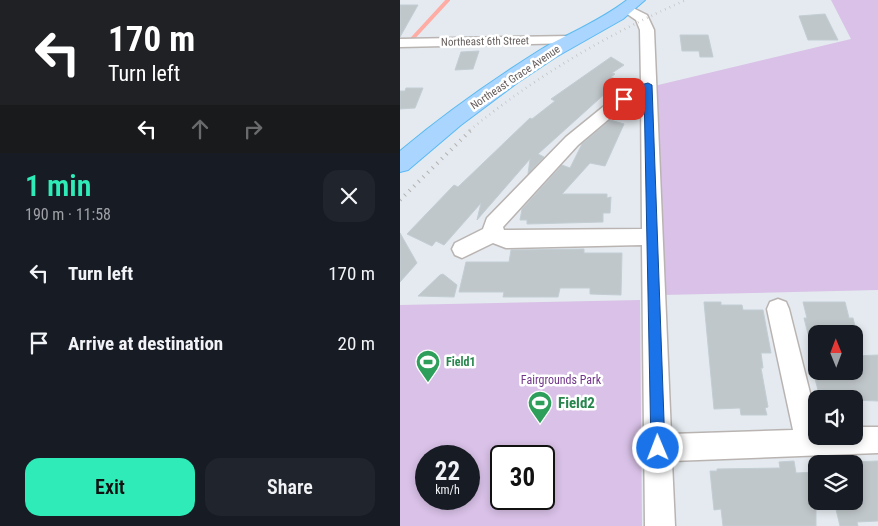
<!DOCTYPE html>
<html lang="en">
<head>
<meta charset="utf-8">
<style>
	:root { --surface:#171b24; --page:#20242c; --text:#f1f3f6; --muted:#9ea1a6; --accent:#2eebb8 }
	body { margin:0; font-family:"Roboto Condensed",sans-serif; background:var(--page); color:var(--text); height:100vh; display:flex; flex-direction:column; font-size:19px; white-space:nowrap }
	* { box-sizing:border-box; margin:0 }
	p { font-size:16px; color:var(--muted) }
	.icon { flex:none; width:28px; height:28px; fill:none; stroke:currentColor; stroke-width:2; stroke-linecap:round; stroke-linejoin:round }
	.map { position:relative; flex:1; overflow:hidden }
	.panel { display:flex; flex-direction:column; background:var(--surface); width:400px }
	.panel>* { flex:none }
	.guide { background:#202124; color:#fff; overflow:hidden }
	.needle { width:32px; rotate:359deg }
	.tools { position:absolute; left:408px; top:325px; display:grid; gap:10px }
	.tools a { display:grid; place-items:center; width:55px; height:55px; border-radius:10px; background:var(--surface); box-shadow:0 2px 8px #0003; font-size:25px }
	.speed { position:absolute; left:15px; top:445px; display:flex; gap:10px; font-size:25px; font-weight:700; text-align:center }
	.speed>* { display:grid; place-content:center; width:65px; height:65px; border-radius:50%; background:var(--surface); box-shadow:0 2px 8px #0003; line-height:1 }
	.speed small { font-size:12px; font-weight:400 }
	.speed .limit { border:2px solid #111; border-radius:8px; background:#fff; color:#111 }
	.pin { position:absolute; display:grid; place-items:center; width:42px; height:42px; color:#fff; margin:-21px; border-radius:10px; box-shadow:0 2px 8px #0006 }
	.me { position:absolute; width:55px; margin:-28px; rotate:359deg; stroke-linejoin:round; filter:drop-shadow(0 0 4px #0008) }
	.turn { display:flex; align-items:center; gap:18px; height:105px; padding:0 25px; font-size:22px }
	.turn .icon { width:65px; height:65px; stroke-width:2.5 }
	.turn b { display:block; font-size:35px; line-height:42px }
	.lanes { display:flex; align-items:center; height:48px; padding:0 25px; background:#0003; justify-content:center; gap:25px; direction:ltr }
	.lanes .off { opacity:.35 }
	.round { display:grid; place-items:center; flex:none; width:52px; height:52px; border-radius:15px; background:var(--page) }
	.headline { display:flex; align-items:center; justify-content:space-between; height:85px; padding:0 25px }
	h1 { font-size:30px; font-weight:600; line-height:38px; color:var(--accent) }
	.action { display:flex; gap:10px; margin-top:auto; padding:10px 25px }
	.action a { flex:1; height:58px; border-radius:15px; background:var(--accent); color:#111; font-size:20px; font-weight:600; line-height:58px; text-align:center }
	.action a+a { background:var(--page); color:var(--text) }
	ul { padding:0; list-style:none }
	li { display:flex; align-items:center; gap:15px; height:70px; padding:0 25px }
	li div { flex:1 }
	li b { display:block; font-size:19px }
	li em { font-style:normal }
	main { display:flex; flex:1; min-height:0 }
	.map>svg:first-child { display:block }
	.green { fill:#d9c1e7; fill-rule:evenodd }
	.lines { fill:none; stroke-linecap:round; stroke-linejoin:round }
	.stream { stroke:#ffaca4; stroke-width:4 }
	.building { fill:#c0c7ca; stroke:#c2ced4 }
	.minor-casing { stroke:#b9b4b2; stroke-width:3 }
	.major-casing { stroke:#5abaf3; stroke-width:2 }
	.minor { fill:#fff; fill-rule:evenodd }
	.major { fill:#a9d5ff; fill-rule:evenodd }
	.rail-far1 { stroke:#b3b1b1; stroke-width:2.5; stroke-dasharray:0.5 4.5; stroke-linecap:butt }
	.rail { stroke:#b3b1b1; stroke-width:4; stroke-dasharray:1 5.5; stroke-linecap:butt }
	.route { fill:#1a73e8; stroke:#114b97 }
	.labels { text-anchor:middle; stroke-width:5; stroke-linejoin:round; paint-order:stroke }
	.far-street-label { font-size:11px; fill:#655e5c; stroke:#fff }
	.leisure-label { font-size:12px; font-weight:bold; fill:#27864d; stroke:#fff; text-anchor:start }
	.park-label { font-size:12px; fill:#71368a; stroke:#fff }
	.near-leisure-label { font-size:15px; font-weight:bold; fill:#27864d; stroke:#fff; text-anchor:start }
</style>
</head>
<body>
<main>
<section class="panel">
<div class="guide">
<div class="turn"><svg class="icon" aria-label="left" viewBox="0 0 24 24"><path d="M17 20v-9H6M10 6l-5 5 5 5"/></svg><div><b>170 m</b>Turn left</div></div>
<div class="lanes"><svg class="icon" aria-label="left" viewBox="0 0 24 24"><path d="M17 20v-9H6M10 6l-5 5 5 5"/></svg><svg class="icon off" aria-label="ahead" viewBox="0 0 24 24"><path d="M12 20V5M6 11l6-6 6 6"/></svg><svg class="icon off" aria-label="right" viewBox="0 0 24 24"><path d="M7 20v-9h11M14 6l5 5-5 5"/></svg></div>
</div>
<div class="headline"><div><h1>1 min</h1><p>190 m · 11:58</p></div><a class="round"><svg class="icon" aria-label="close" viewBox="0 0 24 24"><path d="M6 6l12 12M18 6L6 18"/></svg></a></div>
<ul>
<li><svg class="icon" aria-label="left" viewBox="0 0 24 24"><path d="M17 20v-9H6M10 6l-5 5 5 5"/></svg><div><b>Turn left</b></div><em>170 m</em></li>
<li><svg class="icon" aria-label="arrive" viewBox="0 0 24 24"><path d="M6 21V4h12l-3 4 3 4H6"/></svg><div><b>Arrive at destination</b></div><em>20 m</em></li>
</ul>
<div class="action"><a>Exit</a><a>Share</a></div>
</section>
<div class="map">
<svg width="478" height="526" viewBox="0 0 478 526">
	<rect width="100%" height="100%" fill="#e4eaef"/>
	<g class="green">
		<path d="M 431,0 L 478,0 L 478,290 L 262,295 L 254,86 L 451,39 Z"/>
		<path d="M 240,300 L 242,526 L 0,526 L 0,305 ZM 26,456 L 69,456 L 69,499 L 26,499 ZM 101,456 L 144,456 L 144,499 L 101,499 Z"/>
	</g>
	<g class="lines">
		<path class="stream" d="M 12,39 L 48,0"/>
	</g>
	<g class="building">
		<path d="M 0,5 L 18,5 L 0,37 Z"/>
		<path d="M 425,14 L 438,40 L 408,40 L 399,16 Z"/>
		<path d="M 280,35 L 308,35 L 313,57 L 300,57 L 299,51 L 282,51 Z"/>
		<path d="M 79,51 L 73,69 L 55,70 L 61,52 Z"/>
		<path d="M 211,57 L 224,65 L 212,73 L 215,74 L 211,77 L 219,81 L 138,154 L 144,157 L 128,174 L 130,159 L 77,220 L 81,203 L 44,245 L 36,241 L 32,246 L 7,234 L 54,185 L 58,187 L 130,118 L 132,119 L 155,101 L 151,99 Z"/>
		<path d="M 6,88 L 23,88 L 15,108 L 0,109 L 0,91 L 5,91 Z"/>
		<path d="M 210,120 L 224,124 L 205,166 L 190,163 L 162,194 L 207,194 L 207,198 L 211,197 L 210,213 L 203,213 L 203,222 L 127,224 L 127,220 L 120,220 L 122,209 L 162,165 L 170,168 L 182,144 Z"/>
		<path d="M 0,233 L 17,263 L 0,282 Z"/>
		<path d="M 184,249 L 184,253 L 222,253 L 221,295 L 190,294 L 190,288 L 160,288 L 158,297 L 103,297 L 104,292 L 59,292 L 66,262 L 109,262 L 111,250 Z"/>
		<path d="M 43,274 L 57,285 L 54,297 L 18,296 L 40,275 Z"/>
		<path d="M 304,302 L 321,302 L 321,305 L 342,305 L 343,310 L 363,310 L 371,353 L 361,353 L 363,368 L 361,368 L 368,407 L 365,408 L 367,415 L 341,415 L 340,408 L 314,409 Z"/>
		<path d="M 403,302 L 445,302 L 449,318 L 453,318 L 457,334 L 408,334 L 404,318 L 407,318 Z"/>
		<path d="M 478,355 L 478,401 L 425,399 L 423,390 L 418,390 L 413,371 L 454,371 L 454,356 Z"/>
		<path d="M 394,461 L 396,473 L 416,472 L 416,526 L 323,526 L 321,509 L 314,510 L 310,471 L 317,471 L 317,469 L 380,468 L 379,462 Z"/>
		<path d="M 478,461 L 478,521 L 457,522 L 458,526 L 440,526 L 434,501 L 454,501 L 454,462 Z"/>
	</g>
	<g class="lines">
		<defs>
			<g id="minor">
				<path d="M 227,5 L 247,15 L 254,30 L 271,434 L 393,430 L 367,309 L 370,302 L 378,299 L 386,302 L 389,309 L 416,417 L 416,436 L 454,436 L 454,427 L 478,427 L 478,453 L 272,461 L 275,526 L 245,526 L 242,245 L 106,248 L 93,243 L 62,258 L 55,255 L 52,249 L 55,243 L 83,229 L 87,218 L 166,137 L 230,85 L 241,82 L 240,30 L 236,20 L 220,9 ZM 241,92 L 242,229 L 104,230 L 103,227 L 178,145 Z"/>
				<path d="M 171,36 L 176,37 L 178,40 L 176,43 L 0,47 L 0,39 Z"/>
			</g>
			<path id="major" d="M 227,0 L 245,0 L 223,19 L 156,57 L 117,83 L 61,125 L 8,170 L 0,172 L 0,151 C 44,114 91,81 140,50 C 169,33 200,21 227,0 Z"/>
		</defs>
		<use href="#minor" class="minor-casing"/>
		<use href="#major" class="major-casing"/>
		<use href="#minor" class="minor"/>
		<use href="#major" class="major"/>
		<path class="rail-far1" d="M 70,130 C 136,76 208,34 286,0"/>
		<path class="rail" d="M 0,200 L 72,129"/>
	</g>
	<path class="route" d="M 248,83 L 252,85 L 265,448 L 263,453 L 258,455 L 253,453 L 251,448 L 244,89 C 236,91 231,99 224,102 L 219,99 L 233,87 Z"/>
	<defs>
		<symbol id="stadium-pin" viewBox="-11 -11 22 30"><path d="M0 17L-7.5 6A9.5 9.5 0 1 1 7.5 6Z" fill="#2e9e5b" stroke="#fff"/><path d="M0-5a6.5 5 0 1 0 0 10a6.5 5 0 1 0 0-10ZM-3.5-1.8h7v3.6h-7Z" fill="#fff"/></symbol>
	</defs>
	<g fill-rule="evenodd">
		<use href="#stadium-pin" x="14" y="348" width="28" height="38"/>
		<use href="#stadium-pin" x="126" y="389" width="28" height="38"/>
	</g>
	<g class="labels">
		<g class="far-street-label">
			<text transform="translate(85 41) rotate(-1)" y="4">Northeast 6th Street</text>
			<text transform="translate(115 77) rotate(-34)" y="4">Northeast Grace Avenue</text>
		</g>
		<g class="leisure-label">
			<text x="46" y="366">Field1</text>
		</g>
		<g class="park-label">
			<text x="161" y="384">Fairgrounds Park</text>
		</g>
		<g class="near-leisure-label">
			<text x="158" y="408">Field2</text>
		</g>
	</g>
</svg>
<div class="tools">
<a><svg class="needle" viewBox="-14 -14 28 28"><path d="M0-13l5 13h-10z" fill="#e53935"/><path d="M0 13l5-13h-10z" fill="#9ea1a6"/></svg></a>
<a><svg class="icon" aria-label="sound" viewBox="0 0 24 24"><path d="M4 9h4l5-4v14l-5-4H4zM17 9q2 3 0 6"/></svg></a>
<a><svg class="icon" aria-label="layers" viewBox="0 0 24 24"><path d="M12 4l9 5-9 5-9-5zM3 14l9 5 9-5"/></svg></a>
</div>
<div class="speed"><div>22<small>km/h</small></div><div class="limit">30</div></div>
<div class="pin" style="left:224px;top:99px;background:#d93025"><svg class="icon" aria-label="arrive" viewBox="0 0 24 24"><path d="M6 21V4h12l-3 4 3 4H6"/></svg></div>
<svg class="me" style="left:258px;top:448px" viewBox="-20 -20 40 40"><circle r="17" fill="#1a73e8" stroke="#fff" stroke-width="3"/><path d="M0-11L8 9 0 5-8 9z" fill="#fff"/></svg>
</div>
</main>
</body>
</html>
